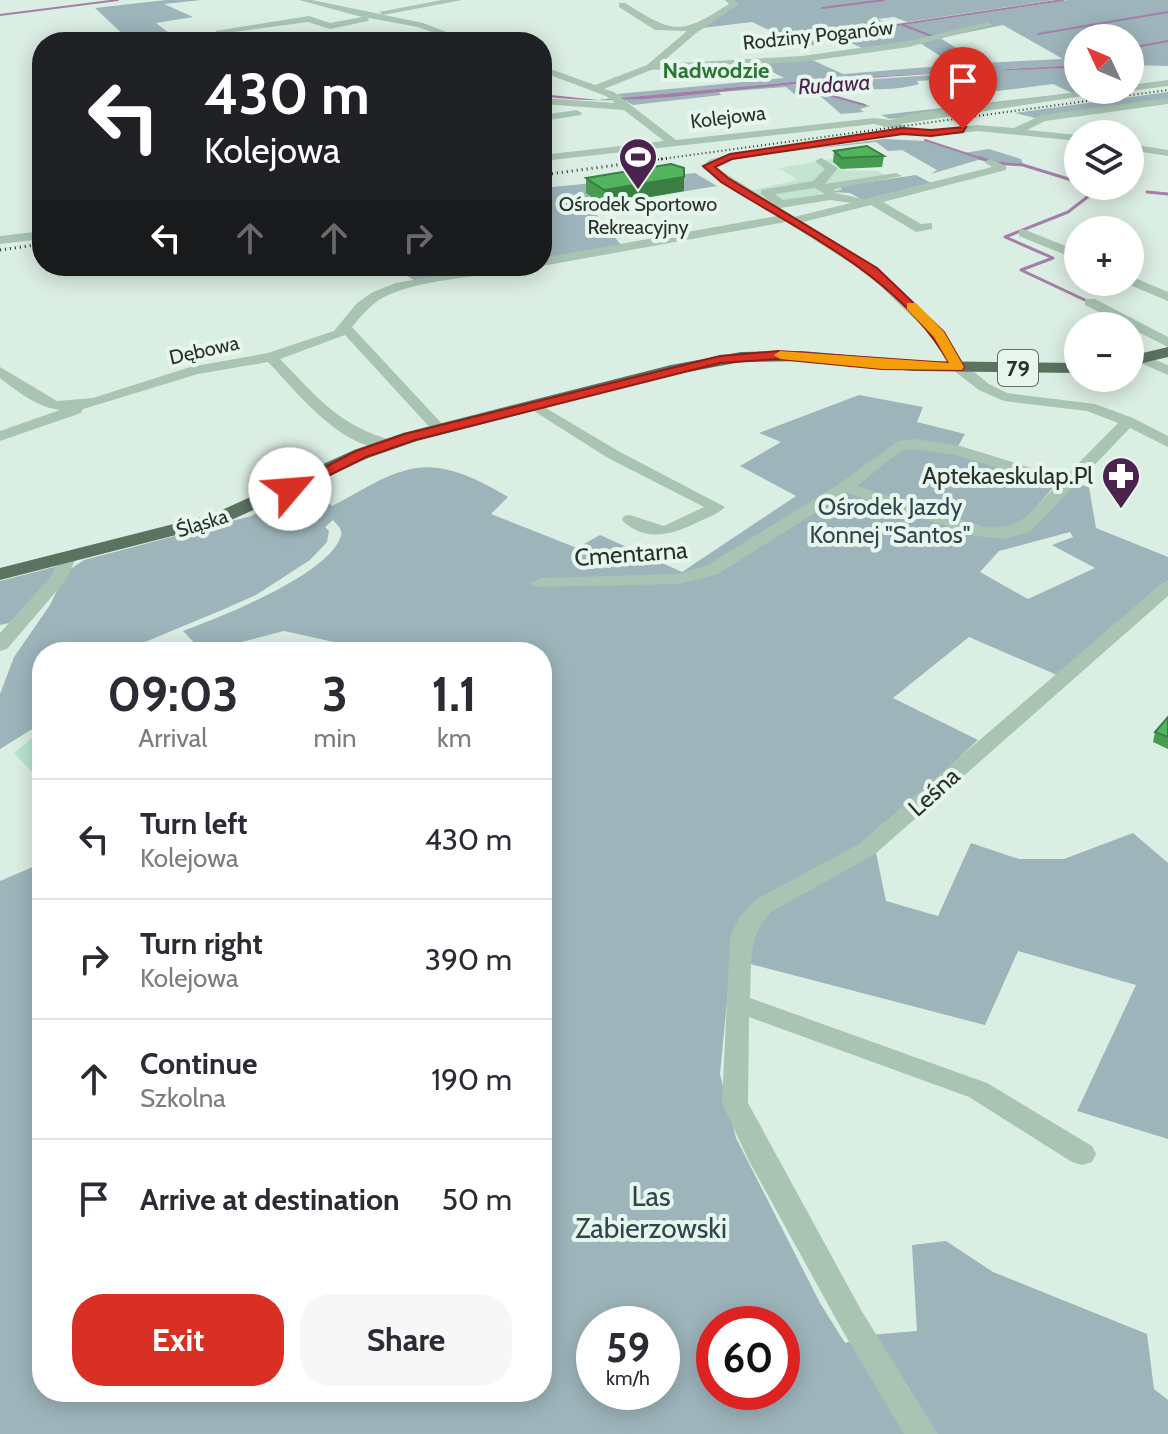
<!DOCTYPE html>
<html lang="en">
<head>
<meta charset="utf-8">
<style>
	:root { --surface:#fff; --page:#f7f7f7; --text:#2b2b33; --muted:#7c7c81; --line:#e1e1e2; --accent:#d93025 }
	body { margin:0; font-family:Cabin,sans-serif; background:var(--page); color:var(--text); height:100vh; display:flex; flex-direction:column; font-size:30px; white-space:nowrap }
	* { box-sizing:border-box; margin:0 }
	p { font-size:26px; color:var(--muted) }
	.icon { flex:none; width:44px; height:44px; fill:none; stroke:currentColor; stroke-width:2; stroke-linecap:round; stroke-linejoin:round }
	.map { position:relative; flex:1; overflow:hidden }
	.sheet { position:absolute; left:32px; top:642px; width:520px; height:760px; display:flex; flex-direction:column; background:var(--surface); border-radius:32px; box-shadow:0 4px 20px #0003 }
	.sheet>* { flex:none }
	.hud { position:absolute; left:32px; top:32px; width:520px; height:244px; border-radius:32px; box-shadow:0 4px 20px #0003; background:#202124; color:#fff; overflow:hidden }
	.needle { width:52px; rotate:314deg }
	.buttons { position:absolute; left:1064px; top:24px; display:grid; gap:16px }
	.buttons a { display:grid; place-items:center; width:80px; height:80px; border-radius:50%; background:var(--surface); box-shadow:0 4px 20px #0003; font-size:40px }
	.speed { position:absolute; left:576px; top:1306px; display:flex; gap:16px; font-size:40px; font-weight:700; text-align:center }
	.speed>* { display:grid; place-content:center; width:104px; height:104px; border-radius:50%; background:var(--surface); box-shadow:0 4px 20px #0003; line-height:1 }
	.speed small { font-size:20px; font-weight:400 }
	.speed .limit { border:12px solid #d22; background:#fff; color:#111 }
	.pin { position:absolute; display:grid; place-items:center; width:68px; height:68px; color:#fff; margin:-82px -34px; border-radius:50% 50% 50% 0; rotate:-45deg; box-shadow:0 0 8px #0007 }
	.pin .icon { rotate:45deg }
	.me { position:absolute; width:88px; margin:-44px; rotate:63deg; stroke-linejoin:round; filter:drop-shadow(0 0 6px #0008) }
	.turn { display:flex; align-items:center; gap:28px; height:168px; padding:0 40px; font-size:36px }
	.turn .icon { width:104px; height:104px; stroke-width:2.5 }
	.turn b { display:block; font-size:56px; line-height:68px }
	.lanes { display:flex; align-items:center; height:76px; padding:0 40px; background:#0003; justify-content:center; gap:40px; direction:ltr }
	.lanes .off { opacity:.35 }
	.eta { display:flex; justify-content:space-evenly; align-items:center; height:136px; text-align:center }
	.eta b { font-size:48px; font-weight:700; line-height:56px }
	.cta { display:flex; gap:16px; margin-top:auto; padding:16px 40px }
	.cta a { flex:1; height:92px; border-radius:32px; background:var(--accent); color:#fff; font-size:32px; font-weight:700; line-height:92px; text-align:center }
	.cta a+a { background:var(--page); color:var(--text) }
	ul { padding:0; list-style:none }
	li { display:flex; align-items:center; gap:24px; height:120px; padding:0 40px; border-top:2px solid var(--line) }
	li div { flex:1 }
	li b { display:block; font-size:30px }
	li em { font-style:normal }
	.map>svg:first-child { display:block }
	.green { fill:#9db4bb; fill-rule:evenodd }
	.sand { fill:#b6e5cf }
	.plaza { fill:#c4e4d2 }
	.water { fill:#a47ea7 }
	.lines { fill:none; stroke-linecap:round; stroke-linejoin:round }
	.stream-far1 { stroke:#a47ea7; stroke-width:2 }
	.stream { stroke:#a47ea7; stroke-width:3 }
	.minor { fill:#a9c4b2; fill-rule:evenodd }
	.major { fill:#5b7260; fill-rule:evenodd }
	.rail-far1 { stroke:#28322a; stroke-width:2; stroke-dasharray:1 3; stroke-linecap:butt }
	.rail { stroke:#28322a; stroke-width:3; stroke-dasharray:1 4; stroke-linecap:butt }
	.wall { fill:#479c51 }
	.shaded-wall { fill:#397f42 }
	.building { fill:#52b55e; stroke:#397f42; stroke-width:2 }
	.route { fill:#d93025; stroke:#8d1f18; stroke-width:2 }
	.slow { fill:#f59e0b }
	.labels { text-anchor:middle; stroke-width:8; stroke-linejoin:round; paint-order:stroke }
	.far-street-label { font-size:20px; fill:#28322a; stroke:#e7f6ed }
	.far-poi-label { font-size:20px; fill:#28322a; stroke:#e7f6ed }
	.far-neighbourhood-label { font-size:22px; font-weight:bold; fill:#2c7634; stroke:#e7f6ed }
	.far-water-label { font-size:22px; font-style:italic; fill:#4b234e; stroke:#e7f6ed }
	.shield { fill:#e7f6ed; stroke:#616d64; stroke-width:2 }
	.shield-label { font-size:22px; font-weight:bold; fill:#28322a }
	.poi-label { font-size:24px; fill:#28322a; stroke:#e7f6ed; text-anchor:end }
	.park-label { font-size:24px; fill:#2f464d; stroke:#e7f6ed }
	.street-label { font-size:24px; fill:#28322a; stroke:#e7f6ed }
	.near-park-label { font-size:28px; fill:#2f464d; stroke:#e7f6ed }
</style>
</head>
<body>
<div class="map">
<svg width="1168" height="1434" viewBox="0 0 1168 1434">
	<rect width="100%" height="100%" fill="#dbeee3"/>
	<g class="green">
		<path d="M 166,0 L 201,0 L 164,4 L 193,17 L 156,23 L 173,36 L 191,34 L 208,42 L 131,42 L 95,8 Z"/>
		<path d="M 731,0 L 1055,0 L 907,22 L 894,17 L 878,19 L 889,25 L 867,28 L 870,30 L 1068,0 L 1168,0 L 1168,66 L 1130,65 L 1130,38 L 1078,38 L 1078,65 L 813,80 L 622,98 L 617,94 L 784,78 L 756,63 L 808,58 L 843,74 L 954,65 L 920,43 L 864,49 L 832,34 L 808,37 L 822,44 L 803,46 L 752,22 L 702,28 L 737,4 ZM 1003,25 L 1063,59 L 981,63 L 940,38 Z"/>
		<path d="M 1078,68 L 1078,90 L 1105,90 L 890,119 L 881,115 L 1072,93 L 1053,84 L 997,91 L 973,77 L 917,81 L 919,84 C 885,94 849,86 815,89 L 870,106 L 860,109 L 864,112 L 841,114 L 819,95 L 798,97 L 786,87 L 719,92 L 721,95 L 633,105 L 624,100 L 772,86 L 1020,69 Z"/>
		<path d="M 1168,92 L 1168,99 L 1035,118 L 1015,113 Z"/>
		<path d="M 884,139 L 926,141 L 964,153 L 989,149 L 1021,159 L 1023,164 L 978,160 L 931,174 L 937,170 L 902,150 L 888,151 L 876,142 L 802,150 Z"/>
		<path d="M 695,173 L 717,186 L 590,207 L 622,246 L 542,259 L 542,188 Z"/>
		<path d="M 916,175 L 933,184 L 865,201 L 850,193 L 831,192 L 842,186 Z"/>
		<path d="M 389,266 L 501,266 L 414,280 Z"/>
		<path d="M 859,395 L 923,407 L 917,422 L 965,434 L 957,448 L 1056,484 L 1014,533 L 1073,483 L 1089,487 L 1096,528 L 1168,557 L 1168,581 L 1057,675 L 969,637 L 893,698 L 978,740 L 884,828 L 876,853 L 886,901 L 938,916 L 971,843 L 1019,859 L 1064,859 L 1133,833 L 1168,863 L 1168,1139 L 1077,1111 L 1136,985 L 1018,951 L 985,1025 L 731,959 L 720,1074 L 736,1138 L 820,1303 L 845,1343 L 869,1335 L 917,1331 L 912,1245 L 946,1241 L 993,1272 L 1147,1334 L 1154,1389 L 1168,1400 L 1168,1434 L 0,1434 L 0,881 L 42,863 L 42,1392 L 542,1392 L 542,652 L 379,652 L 284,631 L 203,652 L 183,631 C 220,617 329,575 341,536 C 343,529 337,525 333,520 L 325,527 L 329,531 L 327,542 L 310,560 L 256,595 L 222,610 L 121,652 L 42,652 L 42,723 L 0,749 L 0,694 L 14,657 L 50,605 L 66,572 L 84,560 L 251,516 L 311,488 L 332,506 C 356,494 382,476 407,470 C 442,460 479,480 508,497 L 491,514 L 577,548 L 600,535 L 682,572 L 796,496 L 740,466 L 781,442 L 759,433 ZM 1070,532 L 1073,537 L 1052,545 L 1095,568 L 1028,599 L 980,572 L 999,551 ZM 594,1324 L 662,1324 L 662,1392 L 594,1392 ZM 714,1324 L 782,1324 L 782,1392 L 714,1392 Z"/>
		<path d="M 58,566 L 52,577 L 13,622 L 0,625 L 0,581 Z"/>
	</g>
	<path class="sand" d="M 32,738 L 34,745 L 42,749 L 42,773 L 31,771 L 14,753 Z"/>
	<path class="plaza" d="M 832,159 L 836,162 L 831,164 L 842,170 L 877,171 L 885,175 L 842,186 L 841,190 L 773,204 L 747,191 L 798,180 L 779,168 Z"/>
	<path class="water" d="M 1078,65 L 1078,68 C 976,70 868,77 767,87 C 692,94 616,107 542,96 L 542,94 L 598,100 L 813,80 Z"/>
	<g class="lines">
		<g class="stream-far1">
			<path d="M 822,8 L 884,0"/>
			<path d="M 0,15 L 118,0"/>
			<path d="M 903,25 L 934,37"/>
			<path d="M 870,29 L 1063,0"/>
			<path d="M 1038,34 L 1168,12"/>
			<path d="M 1130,48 L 1168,41"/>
			<path d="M 808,83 L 810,90 L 865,105"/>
			<path d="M 925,140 L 986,160"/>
		</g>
		<g class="stream">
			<path d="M 980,158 L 996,163 L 1023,165 L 1078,182"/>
			<path d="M 1147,192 L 1168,194"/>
			<path d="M 1087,301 L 1021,270 L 1053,258 L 1005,237 L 1068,212 L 1099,188 L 1091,186"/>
		</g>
		<g class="minor">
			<path d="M 299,0 L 312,0 L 423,23 L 473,42 L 459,42 L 418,27 L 369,18 L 368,21 L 330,29 L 308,22 L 220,34 L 215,31 L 309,16 L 330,23 L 362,17 Z"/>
			<path d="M 442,0 L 462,0 L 383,15 L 379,12 Z"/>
			<path d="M 725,0 L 735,0 L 739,4 L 695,34 L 660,64 L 802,56 L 909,41 L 988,22 L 992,25 L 909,47 L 802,62 L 651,70 L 604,89 L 614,92 L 676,140 L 874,118 L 891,120 L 910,114 L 1094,90 L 1122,90 L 901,124 L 906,128 L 931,130 L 977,125 L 1014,128 L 1042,115 L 1168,98 L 1168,104 L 1045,121 L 1027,130 L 1078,135 L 1078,141 L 977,131 L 931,136 L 903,134 L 731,160 L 715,167 L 771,202 L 761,194 L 761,190 L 813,181 L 825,169 L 815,161 L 821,158 L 838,168 L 825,184 L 896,173 L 902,176 L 834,189 L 835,193 L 864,199 L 992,167 L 984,162 L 990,159 L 1006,166 L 1006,170 L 883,202 L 921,224 L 932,223 L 932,229 L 916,232 L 871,205 L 803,222 L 878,268 L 944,332 L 964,364 L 989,384 L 1007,393 L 1095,404 L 1133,418 L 1168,436 L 1168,447 L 1130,428 L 1030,532 L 1004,539 L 976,536 L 847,493 L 718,574 L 678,584 L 534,587 L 531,583 L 540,578 L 678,574 L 706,566 L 839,484 L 898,441 L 914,439 L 957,445 L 1064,478 L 1118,423 L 1087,411 L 1004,401 L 979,390 L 953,370 L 933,337 L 868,274 L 786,222 L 542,266 L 542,258 L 777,216 L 702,168 L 709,160 L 730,154 L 895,129 L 874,124 L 542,161 L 542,155 L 664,141 L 624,110 L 542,104 L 542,98 L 615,103 L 606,96 L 542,72 L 542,66 L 595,85 L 647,65 L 687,31 L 655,30 L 619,7 L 619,3 L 625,3 C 674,34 681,35 729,4 ZM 815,188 L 825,194 L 783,200 L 775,194 ZM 830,200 L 851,203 L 794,217 L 780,208 ZM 914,449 L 956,455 L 1056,486 C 1031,511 1022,531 984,527 L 857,486 L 902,450 Z"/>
			<path d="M 1168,80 L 1168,86 L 1130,91 L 1126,90 L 1130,90 L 1130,85 Z"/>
			<path d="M 577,110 L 582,113 L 581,115 L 542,121 L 542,115 Z"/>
			<path d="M 1130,144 L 1168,150 L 1168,156 L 1130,150 Z"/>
			<path d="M 1023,229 L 1078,251 L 1078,260 L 1019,236 L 1019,230 Z"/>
			<path d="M 42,231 L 42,239 L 0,244 L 0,236 Z"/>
			<path d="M 497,266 L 526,266 L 520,270 C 479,277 421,279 384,297 C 371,304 362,315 352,327 L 444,426 L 444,432 L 434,432 L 345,335 L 280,359 C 318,398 339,426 394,441 L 394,447 C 347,457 296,391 268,362 L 198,374 L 83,409 L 81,413 L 0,441 L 0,431 L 60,410 C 37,407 18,392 0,378 L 0,367 L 57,401 L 93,398 L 190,367 L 268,353 L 334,331 L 357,303 L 373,292 L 396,283 Z"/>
			<path d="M 1130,276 L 1168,292 L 1168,301 L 1125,283 L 1130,282 Z"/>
			<path d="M 1085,299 L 1095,299 L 1168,337 L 1168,347 L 1085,305 Z"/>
			<path d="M 1141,354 L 1168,365 L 1168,375 L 1136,361 L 1134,358 Z"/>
			<path d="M 534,401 L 620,452 L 725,507 C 718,514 707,518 698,522 C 672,535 645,543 622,520 L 624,516 L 630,515 L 664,526 L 704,507 L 608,458 L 529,408 L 527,405 Z"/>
			<path d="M 67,553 L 76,558 L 66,580 L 7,649 L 0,651 L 0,633 L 52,575 L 61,554 Z"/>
			<path d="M 1168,582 L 1168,596 L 875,854 L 771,912 C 747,937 752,965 750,998 L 987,1083 L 1092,1146 L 1096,1154 L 1092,1162 L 1082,1165 L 1072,1162 L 969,1097 L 749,1017 L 748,1103 L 861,1310 L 938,1434 L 904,1434 L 841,1328 L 749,1161 L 722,1103 L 730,937 L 740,916 L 755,900 L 859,844 L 1162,583 Z"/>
		</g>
		<g class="major">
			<path d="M 1168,347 L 1168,357 L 1130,366 L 1130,356 Z"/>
			<path d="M 802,351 L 914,361 L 1078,363 L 1078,373 L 914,371 L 802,361 L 741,362 L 672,375 L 417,441 L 368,458 L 227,522 L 0,580 L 0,568 L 213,514 L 354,450 L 403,433 L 671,365 L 741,352 Z"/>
		</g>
		<path class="rail-far1" d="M 654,160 L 1168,90"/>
		<g class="rail">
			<path d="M 542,175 L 669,158"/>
			<path d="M 0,250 L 42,244"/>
		</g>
	</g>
	<g class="wall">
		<path d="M 834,151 L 884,156 L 882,167 L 841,169 L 833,162 Z"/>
		<path d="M 586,178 L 684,191 L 603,205 L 586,193 Z"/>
		<path d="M 1168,717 L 1168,749 L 1153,742 L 1155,732 Z"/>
	</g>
	<path class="shaded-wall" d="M 684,177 L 684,191 L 603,205 L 604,190 Z"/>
	<g class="building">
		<path d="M 867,146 L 884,156 L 842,158 L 834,151 Z"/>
		<path d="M 671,164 L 684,168 L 684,177 L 604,190 L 586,178 Z"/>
		<path d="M 1168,717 L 1168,737 L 1155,732 Z"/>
	</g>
	<path class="route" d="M 966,127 L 963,132 L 931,136 L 903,134 L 732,159 L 715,167 L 728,178 L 877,268 L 944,332 L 964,367 L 962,370 L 882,369 L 778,359 L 720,363 L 415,440 L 366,457 L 296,492 L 285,492 L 283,489 L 356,451 L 405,434 L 720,356 L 778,351 L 949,363 C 901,277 801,232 721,182 L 703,166 L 730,154 L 903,128 L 931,130 Z"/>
	<path class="slow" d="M 907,303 L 916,303 L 944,332 L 964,367 L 962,370 L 882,369 L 780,359 L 774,355 L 780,351 L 949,363 L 934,337 L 907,309 Z"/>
	<defs>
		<symbol id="stadium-pin" viewBox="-11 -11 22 30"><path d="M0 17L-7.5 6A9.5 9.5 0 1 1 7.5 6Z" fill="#4b234e" stroke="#e7f6ed"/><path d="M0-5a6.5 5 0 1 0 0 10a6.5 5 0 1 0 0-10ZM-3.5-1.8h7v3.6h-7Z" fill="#fff"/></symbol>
		<symbol id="pharmacy-pin" viewBox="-11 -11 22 30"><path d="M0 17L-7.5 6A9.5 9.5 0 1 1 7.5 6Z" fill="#4b234e" stroke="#e7f6ed"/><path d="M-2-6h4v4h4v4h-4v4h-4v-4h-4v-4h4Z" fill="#fff"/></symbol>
	</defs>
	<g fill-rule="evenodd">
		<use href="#stadium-pin" x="616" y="135" width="44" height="60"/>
		<use href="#pharmacy-pin" x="1099" y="454" width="44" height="60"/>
	</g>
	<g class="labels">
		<g class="far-street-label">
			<text transform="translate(818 35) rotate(-6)" y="7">Rodziny Poganów</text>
			<text transform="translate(728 117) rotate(-7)" y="7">Kolejowa</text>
			<text transform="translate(204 350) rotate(-13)" y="7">Dębowa</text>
			<text transform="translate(202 523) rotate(-17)" y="7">Śląska</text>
		</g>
		<g class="far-poi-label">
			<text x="638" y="211">Ośrodek Sportowo<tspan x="638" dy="23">Rekreacyjny</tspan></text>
		</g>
		<g class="far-neighbourhood-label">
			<text x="716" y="78">Nadwodzie</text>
		</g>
		<g class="far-water-label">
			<text transform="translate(834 84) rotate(-4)" y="8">Rudawa</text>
		</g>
		<rect class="shield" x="998" y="350" width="40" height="36" rx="6"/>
		<g class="shield-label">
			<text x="1018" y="376">79</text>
		</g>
		<g class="poi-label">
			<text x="1093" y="484">Aptekaeskulap.Pl</text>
		</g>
		<g class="park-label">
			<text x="890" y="515">Ośrodek Jazdy<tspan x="890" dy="28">Konnej "Santos"</tspan></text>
		</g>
		<g class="street-label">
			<text transform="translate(631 554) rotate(-4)" y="8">Cmentarna</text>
			<text transform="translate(934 792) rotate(-42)" y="8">Leśna</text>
		</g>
		<g class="near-park-label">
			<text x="651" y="1206">Las<tspan x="651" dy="32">Zabierzowski</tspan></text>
		</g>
	</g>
</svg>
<div class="buttons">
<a><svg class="needle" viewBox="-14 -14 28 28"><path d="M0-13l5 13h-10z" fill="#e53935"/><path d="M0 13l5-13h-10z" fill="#7c7c81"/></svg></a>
<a><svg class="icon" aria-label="layers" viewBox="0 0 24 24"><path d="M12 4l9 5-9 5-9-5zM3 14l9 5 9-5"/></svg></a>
<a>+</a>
<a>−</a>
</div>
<div class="speed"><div>59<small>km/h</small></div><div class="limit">60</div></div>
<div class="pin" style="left:963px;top:129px;background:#d93025"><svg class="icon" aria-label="arrive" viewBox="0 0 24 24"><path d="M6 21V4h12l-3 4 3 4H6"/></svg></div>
<svg class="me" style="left:290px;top:489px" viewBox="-20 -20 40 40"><circle r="19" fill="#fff"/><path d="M0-13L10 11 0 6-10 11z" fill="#d93025"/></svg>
<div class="hud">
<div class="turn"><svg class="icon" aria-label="left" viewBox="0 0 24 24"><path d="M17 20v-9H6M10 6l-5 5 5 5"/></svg><div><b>430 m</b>Kolejowa</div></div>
<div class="lanes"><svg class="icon" aria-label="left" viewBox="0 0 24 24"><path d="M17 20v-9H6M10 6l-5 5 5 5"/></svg><svg class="icon off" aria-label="ahead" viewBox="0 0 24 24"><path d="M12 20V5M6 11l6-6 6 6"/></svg><svg class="icon off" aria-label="ahead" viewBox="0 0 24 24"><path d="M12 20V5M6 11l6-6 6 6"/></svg><svg class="icon off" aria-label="right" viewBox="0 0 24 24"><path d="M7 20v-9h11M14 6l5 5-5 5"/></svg></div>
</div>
<section class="sheet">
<div class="eta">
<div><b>09:03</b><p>Arrival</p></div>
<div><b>3</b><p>min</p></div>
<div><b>1.1</b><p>km</p></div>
</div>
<ul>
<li><svg class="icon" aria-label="left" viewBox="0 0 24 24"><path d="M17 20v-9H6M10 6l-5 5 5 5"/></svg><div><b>Turn left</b><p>Kolejowa</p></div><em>430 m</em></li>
<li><svg class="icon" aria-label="right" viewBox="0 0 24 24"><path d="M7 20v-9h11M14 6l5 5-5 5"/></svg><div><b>Turn right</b><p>Kolejowa</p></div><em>390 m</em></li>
<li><svg class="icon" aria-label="ahead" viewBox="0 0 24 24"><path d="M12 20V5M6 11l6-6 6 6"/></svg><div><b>Continue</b><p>Szkolna</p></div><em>190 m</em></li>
<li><svg class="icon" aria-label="arrive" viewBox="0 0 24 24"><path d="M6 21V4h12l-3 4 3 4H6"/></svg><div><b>Arrive at destination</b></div><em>50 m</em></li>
</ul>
<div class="cta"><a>Exit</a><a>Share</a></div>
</section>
</div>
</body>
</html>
